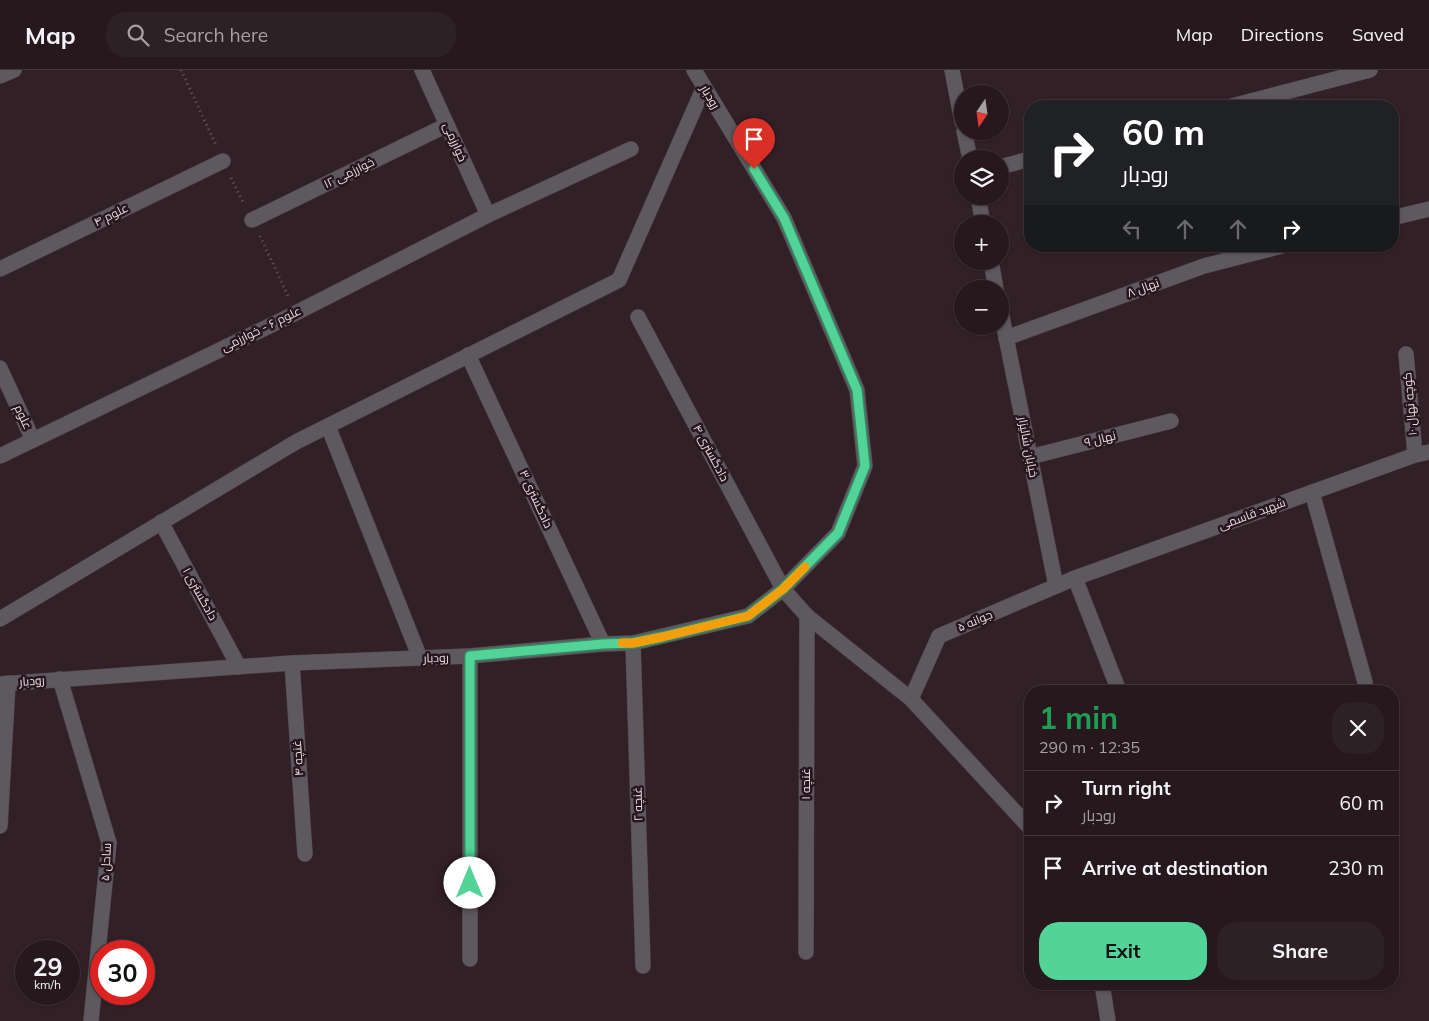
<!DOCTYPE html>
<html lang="en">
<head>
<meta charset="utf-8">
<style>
	:root { --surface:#26181d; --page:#2e2126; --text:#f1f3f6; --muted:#a4a0a4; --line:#42373b; --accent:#52d397 }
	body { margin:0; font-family:Mulish,Cairo,sans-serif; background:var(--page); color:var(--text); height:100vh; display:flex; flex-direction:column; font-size:19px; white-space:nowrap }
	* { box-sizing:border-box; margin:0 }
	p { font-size:16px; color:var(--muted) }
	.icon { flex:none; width:28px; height:28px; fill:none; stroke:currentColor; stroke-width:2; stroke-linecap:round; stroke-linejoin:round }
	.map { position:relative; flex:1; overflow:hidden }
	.drawer { position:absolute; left:1024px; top:615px; width:375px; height:305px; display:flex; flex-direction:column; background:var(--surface); border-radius:20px; box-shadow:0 1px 4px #0004,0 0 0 1px var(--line) }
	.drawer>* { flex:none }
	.guide { position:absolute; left:1024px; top:30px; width:375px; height:152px; border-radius:20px; box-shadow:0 1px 4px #0004,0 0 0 1px var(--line); background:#202124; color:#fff; overflow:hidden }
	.needle { width:32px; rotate:193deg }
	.fabs { position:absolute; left:954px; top:15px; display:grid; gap:10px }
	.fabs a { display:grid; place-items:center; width:55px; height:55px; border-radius:50%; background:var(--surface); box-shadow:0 1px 4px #0004,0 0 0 1px var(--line); font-size:25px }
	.speed { position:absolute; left:15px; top:870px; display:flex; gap:10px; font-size:25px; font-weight:700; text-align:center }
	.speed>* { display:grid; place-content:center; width:65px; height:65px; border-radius:50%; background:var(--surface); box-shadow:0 1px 4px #0004,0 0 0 1px var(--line); line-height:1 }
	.speed small { font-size:12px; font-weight:400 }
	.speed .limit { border:8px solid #d22; background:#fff; color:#111 }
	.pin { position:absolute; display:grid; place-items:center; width:42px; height:42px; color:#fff; margin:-51px -21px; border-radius:50% 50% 50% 0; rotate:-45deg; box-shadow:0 0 5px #0007 }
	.pin .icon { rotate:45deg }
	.me { position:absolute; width:55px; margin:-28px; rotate:0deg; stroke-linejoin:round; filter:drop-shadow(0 0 4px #0008) }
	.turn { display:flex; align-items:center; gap:18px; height:105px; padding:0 15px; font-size:22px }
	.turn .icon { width:65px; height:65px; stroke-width:2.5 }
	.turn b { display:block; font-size:35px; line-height:42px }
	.lanes { display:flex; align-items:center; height:48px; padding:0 15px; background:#0003; justify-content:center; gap:25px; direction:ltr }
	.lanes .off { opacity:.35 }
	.round { display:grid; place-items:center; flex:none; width:52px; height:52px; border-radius:20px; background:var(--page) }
	.head { display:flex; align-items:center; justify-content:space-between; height:85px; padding:0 15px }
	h1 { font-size:30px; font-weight:700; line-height:38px; color:#1e9e55 }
	.cta { display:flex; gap:10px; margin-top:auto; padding:10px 15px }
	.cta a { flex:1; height:58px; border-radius:20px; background:var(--accent); color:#111; font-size:20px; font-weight:700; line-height:58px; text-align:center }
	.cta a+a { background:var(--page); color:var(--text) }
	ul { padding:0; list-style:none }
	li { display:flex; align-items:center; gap:15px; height:65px; padding:0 15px; border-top:1px solid var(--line) }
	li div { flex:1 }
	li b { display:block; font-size:19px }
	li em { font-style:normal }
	header { display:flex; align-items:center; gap:30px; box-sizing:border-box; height:70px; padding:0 25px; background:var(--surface); border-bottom:1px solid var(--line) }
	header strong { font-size:24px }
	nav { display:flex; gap:28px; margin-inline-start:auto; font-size:18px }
	.search { width:350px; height:45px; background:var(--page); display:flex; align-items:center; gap:12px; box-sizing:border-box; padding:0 18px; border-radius:20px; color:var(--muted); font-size:19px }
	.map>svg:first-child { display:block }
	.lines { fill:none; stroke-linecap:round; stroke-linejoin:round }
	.street-casing { stroke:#4f3e45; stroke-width:16 }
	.path { stroke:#6a5a60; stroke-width:3; stroke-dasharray:1 4; stroke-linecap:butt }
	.street { stroke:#5e585f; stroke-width:15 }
	.route-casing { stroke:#358962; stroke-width:12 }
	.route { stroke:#52d397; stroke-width:9 }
	.slow { stroke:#f59e0b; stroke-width:9 }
	.labels { text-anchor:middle; stroke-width:5; stroke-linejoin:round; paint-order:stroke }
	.street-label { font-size:12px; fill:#e9dce1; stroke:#28161e }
</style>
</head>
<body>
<header>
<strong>Map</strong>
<div class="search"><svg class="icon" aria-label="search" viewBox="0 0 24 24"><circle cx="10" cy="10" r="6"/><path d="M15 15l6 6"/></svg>Search here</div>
<nav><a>Map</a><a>Directions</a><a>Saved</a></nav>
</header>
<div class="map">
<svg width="1429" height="951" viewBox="0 0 1429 951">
	<rect width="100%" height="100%" fill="#322027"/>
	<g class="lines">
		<defs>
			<g id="street">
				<path d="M 422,0 L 488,145"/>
				<path d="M 952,0 L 962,52"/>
				<path d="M 0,6 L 14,0"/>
				<path d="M 1232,36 L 1370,0"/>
				<path d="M 964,61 L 970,89"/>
				<path d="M 1000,97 L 1030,89"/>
				<path d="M 978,126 L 983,154"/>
				<path d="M 1392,148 L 1429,139"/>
				<path d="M 252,150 L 447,55"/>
				<path d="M 991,191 L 996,219"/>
				<path d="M 0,199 L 223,91"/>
				<path d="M 1000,237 L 1056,516"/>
				<path d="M 638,247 L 783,519 L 807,546 L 911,629 L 1030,758"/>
				<path d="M 1006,268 L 1204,196 L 1282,176"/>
				<path d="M 1406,284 L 1415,385"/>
				<path d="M 468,285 L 603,574"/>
				<path d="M 0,298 L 33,370"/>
				<path d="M 328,356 L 420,588"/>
				<path d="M 0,386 L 284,249 L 488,145 L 631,79"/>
				<path d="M 1030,387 L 1171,351"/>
				<path d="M 1312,422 L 1365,612"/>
				<path d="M 161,452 L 239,597"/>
				<path d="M 1075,508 L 1119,621"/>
				<path d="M 0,549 L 296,372 L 619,210 L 704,17"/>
				<path d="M 633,573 L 643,896"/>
				<path d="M 292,593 L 305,784"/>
				<path d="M 60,609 L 109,773 L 91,951"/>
				<path d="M 0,614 L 292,593 L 470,586 L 603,574 L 633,573 L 748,546 L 783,519 L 838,463 L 865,396 L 857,320 L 784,148 L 694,0"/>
				<path d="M 911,629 L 939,566 L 1075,508 L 1415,385 L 1429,382"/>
				<path d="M 0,756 L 8,613"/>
				<path d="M 806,882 L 807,546"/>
				<path d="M 470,889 L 470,586"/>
				<path d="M 1102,914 L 1108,951"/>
			</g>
		</defs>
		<use href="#street" class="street-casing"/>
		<g class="path">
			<path d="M 181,0 L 216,75"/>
			<path d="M 231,108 L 244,134"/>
			<path d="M 260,166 L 288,226"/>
		</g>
		<use href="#street" class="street"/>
	</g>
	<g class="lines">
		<defs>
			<path id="route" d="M 470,813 L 470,586 L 603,574 L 633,573 L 662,567 L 748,546 L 783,519 L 838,463 L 865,396 L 857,320 L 784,148 L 754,99"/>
		</defs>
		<use href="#route" class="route-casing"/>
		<use href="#route" class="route"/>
		<path class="slow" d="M 622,573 L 633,573 L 662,567 L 748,546 L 783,519 L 805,497"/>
	</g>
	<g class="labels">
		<g class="street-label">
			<text transform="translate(710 27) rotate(59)" y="4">رودبار</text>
			<text transform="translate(455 72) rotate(66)" y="4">خوارزمی</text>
			<text transform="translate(349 103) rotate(-26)" y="4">خوارزمی ۱۲</text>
			<text transform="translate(111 145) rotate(-26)" y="4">علوم ۴</text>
			<text transform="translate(1143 218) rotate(-20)" y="4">نهال ۸</text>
			<text transform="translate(261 259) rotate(-26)" y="4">علوم ۶ - خوارزمی</text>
			<text transform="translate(1410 334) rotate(-95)" y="4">کوچه نهال ۱۰</text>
			<text transform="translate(23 347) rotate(65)" y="4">علوم</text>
			<text transform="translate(1100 369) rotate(-14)" y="4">نهال ۹</text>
			<text transform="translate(1028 377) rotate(79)" y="4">خیابان شالیزار</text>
			<text transform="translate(711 383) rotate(62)" y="4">دادگستری ۴</text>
			<text transform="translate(536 429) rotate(65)" y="4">دادگستری ۳</text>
			<text transform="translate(1252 444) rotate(-20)" y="4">شهید قاسمی</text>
			<text transform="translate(200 524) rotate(61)" y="4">دادگستری ۱</text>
			<text transform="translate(975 551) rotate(-23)" y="4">جوانه ۵</text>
			<text transform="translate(436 588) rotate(-2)" y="4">رودبار</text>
			<text transform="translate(32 611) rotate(-4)" y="4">رودبار</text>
			<text transform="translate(298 688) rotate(-94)" y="4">غنچه ۴</text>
			<text transform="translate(806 714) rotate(-90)" y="4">غنچه ۱</text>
			<text transform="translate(638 734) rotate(-92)" y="4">غنچه ۲</text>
			<text transform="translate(106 792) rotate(-87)" y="4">ساحل ۵</text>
		</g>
	</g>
</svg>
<div class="fabs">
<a><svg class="needle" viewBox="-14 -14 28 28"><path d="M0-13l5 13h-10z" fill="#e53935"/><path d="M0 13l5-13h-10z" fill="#a4a0a4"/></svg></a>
<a><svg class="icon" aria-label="layers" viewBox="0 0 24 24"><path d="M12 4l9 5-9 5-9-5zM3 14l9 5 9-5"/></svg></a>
<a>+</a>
<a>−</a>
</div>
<div class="speed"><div>29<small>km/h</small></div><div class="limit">30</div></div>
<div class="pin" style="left:754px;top:99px;background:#d93025"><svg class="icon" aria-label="arrive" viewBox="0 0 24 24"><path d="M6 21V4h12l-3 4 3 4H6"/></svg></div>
<svg class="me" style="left:470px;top:813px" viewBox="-20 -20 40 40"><circle r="19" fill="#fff"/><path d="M0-13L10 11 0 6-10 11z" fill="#52d397"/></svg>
<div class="guide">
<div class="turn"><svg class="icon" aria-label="right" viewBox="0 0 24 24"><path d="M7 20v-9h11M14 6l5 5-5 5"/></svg><div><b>60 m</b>رودبار</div></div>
<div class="lanes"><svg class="icon off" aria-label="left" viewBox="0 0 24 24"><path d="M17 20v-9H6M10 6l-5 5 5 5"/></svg><svg class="icon off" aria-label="ahead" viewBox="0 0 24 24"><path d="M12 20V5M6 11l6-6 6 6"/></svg><svg class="icon off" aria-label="ahead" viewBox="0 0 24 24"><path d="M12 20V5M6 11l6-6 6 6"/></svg><svg class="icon" aria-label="right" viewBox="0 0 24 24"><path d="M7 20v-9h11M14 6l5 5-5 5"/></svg></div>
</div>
<section class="drawer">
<div class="head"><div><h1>1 min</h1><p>290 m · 12:35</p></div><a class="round"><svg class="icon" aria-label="close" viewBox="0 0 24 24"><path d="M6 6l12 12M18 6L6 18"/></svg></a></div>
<ul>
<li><svg class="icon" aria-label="right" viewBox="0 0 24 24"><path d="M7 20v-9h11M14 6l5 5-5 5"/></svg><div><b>Turn right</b><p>رودبار</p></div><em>60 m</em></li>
<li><svg class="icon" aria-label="arrive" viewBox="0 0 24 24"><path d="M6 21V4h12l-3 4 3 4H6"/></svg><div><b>Arrive at destination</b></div><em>230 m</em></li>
</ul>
<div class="cta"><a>Exit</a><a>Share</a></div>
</section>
</div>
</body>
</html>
